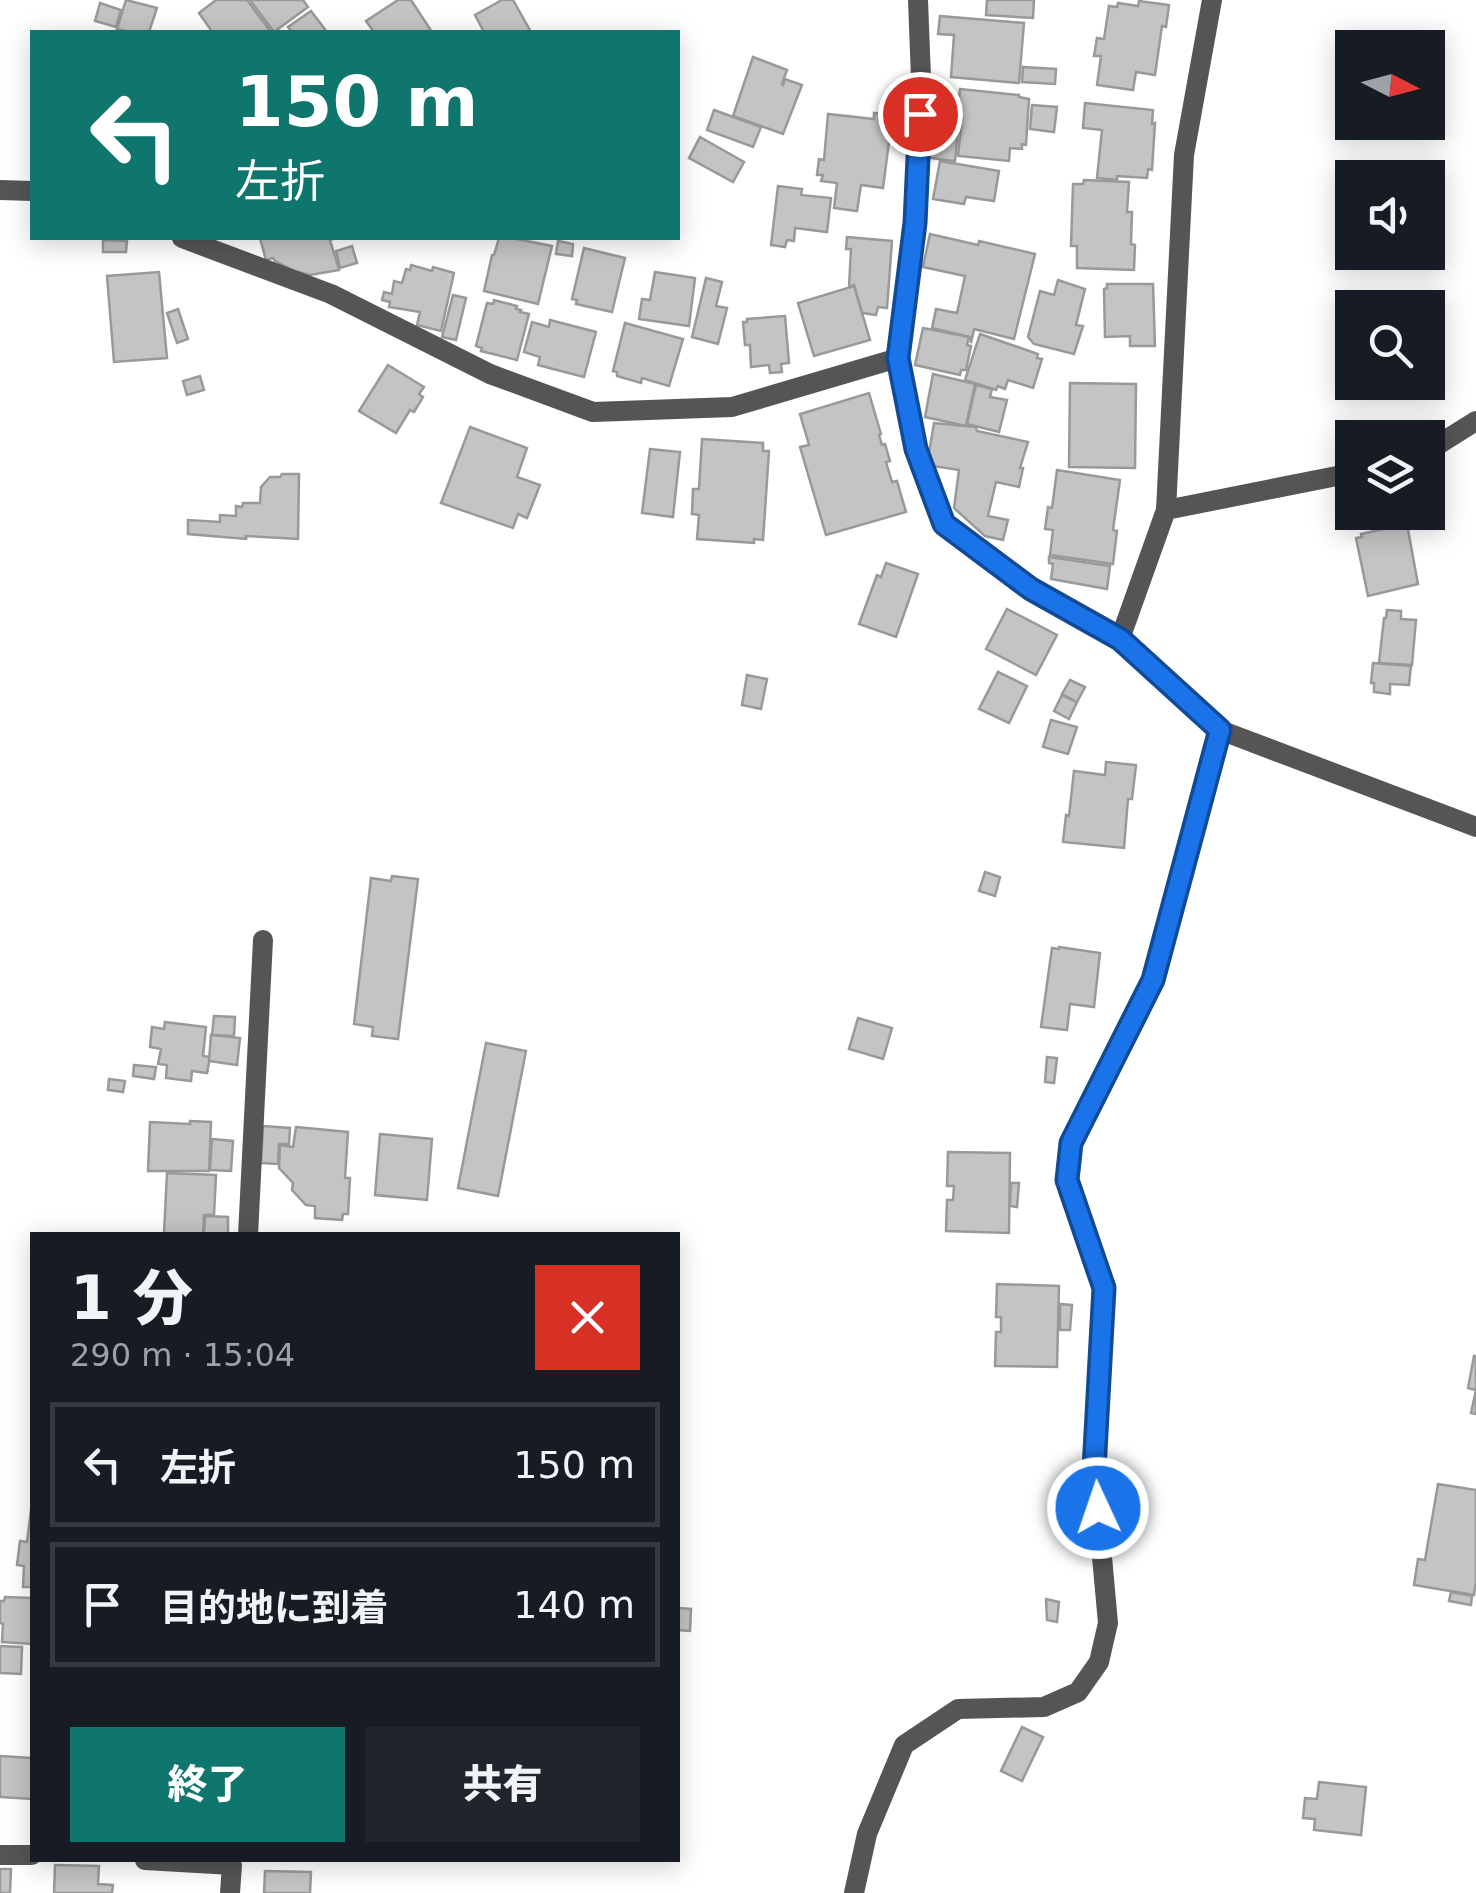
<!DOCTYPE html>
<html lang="ja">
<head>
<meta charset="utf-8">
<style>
	:root { --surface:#171b24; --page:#20242c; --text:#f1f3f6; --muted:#9ea1a6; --line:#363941; --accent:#0f766e }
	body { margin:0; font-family:"DejaVu Sans","Noto Sans JP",sans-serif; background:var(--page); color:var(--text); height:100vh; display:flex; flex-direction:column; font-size:38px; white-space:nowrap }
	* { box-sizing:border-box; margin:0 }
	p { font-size:32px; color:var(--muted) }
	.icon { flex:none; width:55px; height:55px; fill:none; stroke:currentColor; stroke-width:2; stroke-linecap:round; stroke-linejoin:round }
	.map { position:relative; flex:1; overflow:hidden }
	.panel { position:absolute; left:30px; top:1232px; width:650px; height:630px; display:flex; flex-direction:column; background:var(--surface); border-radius:0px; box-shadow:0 5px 25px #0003 }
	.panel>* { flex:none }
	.guide { position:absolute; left:30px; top:30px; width:650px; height:210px; border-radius:0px; box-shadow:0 5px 25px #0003; background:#0f766e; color:#fff; overflow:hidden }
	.needle { width:65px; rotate:96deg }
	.fabs { position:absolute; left:1335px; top:30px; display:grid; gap:20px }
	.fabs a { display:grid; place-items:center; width:110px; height:110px; border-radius:0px; background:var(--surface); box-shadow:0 5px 25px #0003; font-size:50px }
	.pin { position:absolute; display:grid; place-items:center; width:85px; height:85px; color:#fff; margin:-42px; border:5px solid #fff; border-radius:50%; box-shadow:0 2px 10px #0007 }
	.me { position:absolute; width:110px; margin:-55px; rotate:357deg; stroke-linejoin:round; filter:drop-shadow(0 0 8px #0008) }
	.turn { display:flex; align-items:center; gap:35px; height:210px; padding:0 40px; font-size:45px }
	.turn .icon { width:130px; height:130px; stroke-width:2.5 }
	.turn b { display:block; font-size:70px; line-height:85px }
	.round { display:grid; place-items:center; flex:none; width:105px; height:105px; border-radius:0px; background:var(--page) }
	.head { display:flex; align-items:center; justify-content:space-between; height:170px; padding:0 40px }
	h1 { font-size:60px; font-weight:800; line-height:75px }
	.cta { display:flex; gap:20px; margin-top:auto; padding:20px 40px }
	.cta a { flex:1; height:115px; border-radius:0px; background:var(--accent); color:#fff; font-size:40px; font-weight:800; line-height:115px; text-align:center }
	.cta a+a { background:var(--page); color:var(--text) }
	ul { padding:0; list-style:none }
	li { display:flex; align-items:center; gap:30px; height:125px; margin:0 20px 15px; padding:0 20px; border:5px solid var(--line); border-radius:0px }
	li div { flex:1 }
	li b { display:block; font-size:38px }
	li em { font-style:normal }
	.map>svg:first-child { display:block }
	.building { fill:#c4c4c4; stroke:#999; stroke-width:2.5 }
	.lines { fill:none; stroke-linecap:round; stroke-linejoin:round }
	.street { stroke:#555; stroke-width:20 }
	.route-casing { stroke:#114b97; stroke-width:25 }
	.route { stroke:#1a73e8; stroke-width:18 }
</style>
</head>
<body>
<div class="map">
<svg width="1476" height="1893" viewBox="0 0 1476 1893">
	<rect width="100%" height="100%" fill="#fff"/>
	<g class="building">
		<path d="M 126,0 L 157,8 L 149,32 L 129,32 L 117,29 Z"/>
		<path d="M 216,0 L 247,0 L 271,32 L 209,32 L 211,30 L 199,13 Z"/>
		<path d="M 250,0 L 303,0 L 308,7 L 274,32 Z"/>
		<path d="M 398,0 L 411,0 L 432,32 L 374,32 L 366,21 Z"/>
		<path d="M 502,0 L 513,0 L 531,32 L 484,32 L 475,15 Z"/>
		<path d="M 987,0 L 1034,0 L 1033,18 L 986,15 Z"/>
		<path d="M 1139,1 L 1169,5 L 1166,27 L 1162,26 L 1155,75 L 1136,72 L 1133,90 L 1097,85 L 1101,56 L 1094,56 L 1097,38 L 1104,39 L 1109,6 L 1117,7 L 1118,3 L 1138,6 Z"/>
		<path d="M 100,3 L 121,10 L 116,27 L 95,21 Z"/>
		<path d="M 311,11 L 327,32 L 292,32 L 288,27 Z"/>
		<path d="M 940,16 L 1024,23 L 1019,83 L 951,77 L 954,35 L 938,34 Z"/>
		<path d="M 753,57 L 787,70 L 782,84 L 783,85 L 785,79 L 802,85 L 783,134 L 733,116 Z"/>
		<path d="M 1023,67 L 1056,69 L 1055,84 L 1022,82 Z"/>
		<path d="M 960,89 L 1019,95 L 1019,97 L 1029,99 L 1026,145 L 1022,144 L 1022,149 L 1010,148 L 1009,161 L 958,156 L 962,118 L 957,118 Z"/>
		<path d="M 1085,103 L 1153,110 L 1152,124 L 1155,123 L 1152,170 L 1148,169 L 1147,178 L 1117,176 L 1117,180 L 1097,178 L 1102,130 L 1083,128 Z"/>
		<path d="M 1032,105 L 1057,107 L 1054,132 L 1030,129 Z"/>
		<path d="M 714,110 L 761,127 L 753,147 L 707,130 Z"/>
		<path d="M 874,113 L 905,116 L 902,135 L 890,134 L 883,188 L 861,185 L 857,211 L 834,208 L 837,183 L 821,181 L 823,175 L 817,175 L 819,159 L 824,160 L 828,114 L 874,119 Z"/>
		<path d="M 943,116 L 959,118 L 955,161 L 930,158 L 933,120 L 942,120 Z"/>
		<path d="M 700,137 L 744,162 L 733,182 L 689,158 Z"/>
		<path d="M 940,161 L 999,171 L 994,201 L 966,197 L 964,204 L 933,199 Z"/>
		<path d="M 1084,180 L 1129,182 L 1127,212 L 1132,212 L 1131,244 L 1135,245 L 1134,270 L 1077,268 L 1077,246 L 1071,246 L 1073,184 L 1083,184 Z"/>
		<path d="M 778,186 L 802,189 L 801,195 L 831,198 L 827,232 L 795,228 L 794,241 L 787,240 L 785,247 L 771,245 Z"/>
		<path d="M 930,234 L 978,245 L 979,241 L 1035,254 L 1014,339 L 974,329 L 971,343 L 970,337 L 932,328 L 936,309 L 957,313 L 965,276 L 923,267 Z"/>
		<path d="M 847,237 L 892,241 L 887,308 L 878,307 L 876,315 L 862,313 L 854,285 L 849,287 L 851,249 L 846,249 Z"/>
		<path d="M 260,238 L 336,238 L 330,240 L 339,270 L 310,275 L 295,271 L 275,261 L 273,258 L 266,260 Z"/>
		<path d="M 499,238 L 512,238 L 552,246 L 538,304 L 484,291 L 492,255 L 494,255 Z"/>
		<path d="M 103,240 L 127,241 L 126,252 L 103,252 Z"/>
		<path d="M 558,241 L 573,244 L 572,256 L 556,254 Z"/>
		<path d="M 352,246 L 357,263 L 340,268 L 336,251 Z"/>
		<path d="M 584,248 L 625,258 L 612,312 L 576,304 L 577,300 L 572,299 Z"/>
		<path d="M 411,265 L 432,271 L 433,267 L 454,273 L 441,331 L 417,325 L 420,312 L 389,307 L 390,302 L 382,300 L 384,292 L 392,294 L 394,281 L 402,283 L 406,269 L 410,270 Z"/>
		<path d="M 159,272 L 167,358 L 114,362 L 107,276 Z"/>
		<path d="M 655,272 L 695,278 L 689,326 L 639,319 L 642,299 L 650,300 Z"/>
		<path d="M 706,278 L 722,282 L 716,306 L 727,308 L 718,344 L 692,337 Z"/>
		<path d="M 1058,280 L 1085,289 L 1076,325 L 1083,326 L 1074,354 L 1034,344 L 1028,337 L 1040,291 L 1054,295 Z"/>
		<path d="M 1107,284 L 1153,284 L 1155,346 L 1130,346 L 1130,336 L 1105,337 L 1104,289 L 1107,288 Z"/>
		<path d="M 854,286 L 870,340 L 814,356 L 798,303 Z"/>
		<path d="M 453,295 L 466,298 L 456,340 L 442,337 Z"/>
		<path d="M 494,300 L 517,306 L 516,309 L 521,310 L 520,312 L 529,314 L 517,360 L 481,351 L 482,348 L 476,346 L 487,303 L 493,304 Z"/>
		<path d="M 178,309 L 188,339 L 177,343 L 167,313 Z"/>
		<path d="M 785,316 L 789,363 L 781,364 L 782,372 L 770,373 L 769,365 L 751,367 L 750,345 L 745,345 L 743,322 L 747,322 L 747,319 Z"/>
		<path d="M 550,320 L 596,332 L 584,377 L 538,365 L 540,357 L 524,352 L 532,322 L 549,327 Z"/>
		<path d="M 625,323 L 683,339 L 669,386 L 642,378 L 641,383 L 617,376 L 617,372 L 613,371 Z"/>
		<path d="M 923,328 L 969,337 L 967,345 L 971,346 L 966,370 L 961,370 L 960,375 L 915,365 Z"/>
		<path d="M 980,334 L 1038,354 L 1037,358 L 1042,359 L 1033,388 L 1008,380 L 1005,389 L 998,386 L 996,390 L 965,380 Z"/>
		<path d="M 388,365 L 424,387 L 419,394 L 423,397 L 414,412 L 410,410 L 396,433 L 359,411 Z"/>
		<path d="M 933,374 L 975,384 L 966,426 L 925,417 Z"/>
		<path d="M 200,376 L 204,390 L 187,395 L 183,381 Z"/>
		<path d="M 1070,383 L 1136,384 L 1135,468 L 1069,467 Z"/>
		<path d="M 976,385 L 992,389 L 990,397 L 1007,400 L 999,432 L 967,424 Z"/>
		<path d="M 869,393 L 881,434 L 879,435 L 882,445 L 885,444 L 890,461 L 886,462 L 892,482 L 897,481 L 906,512 L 826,535 L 800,447 L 809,445 L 800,414 Z"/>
		<path d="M 934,423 L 976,427 L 977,431 L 1028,442 L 1020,468 L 1023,468 L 1019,487 L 996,482 L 988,516 L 1008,520 L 1003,540 L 985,536 L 954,508 L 959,470 L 927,465 Z"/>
		<path d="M 470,427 L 527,448 L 517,477 L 540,485 L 527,518 L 518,514 L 513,528 L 441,503 Z"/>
		<path d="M 702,439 L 763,443 L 763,451 L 769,451 L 763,540 L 754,539 L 754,543 L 697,539 L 699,515 L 692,514 L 693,489 L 699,489 Z"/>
		<path d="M 650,449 L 680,452 L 673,517 L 642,513 Z"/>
		<path d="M 1057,470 L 1120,480 L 1113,530 L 1117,531 L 1113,564 L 1050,555 L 1053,530 L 1045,529 L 1048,507 L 1052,508 Z"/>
		<path d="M 282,474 L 299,474 L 298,539 L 246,536 L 246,539 L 188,534 L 188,520 L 220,522 L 220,515 L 236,516 L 236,506 L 242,507 L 243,503 L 260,503 L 261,487 L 270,477 L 280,477 Z"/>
		<path d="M 1358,512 L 1422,512 L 1422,513 L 1361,526 Z"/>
		<path d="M 1407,524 L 1418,584 L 1368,596 L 1356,538 L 1362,537 L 1361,534 Z"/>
		<path d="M 1049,557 L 1110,566 L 1107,589 L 1051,579 L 1053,564 L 1049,563 Z"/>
		<path d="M 886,563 L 918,574 L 896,637 L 859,624 L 877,575 L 881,577 Z"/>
		<path d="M 1007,609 L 1057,635 L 1036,675 L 986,649 Z"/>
		<path d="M 1387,610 L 1401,611 L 1401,619 L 1416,620 L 1412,665 L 1379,663 L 1384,618 L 1386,618 Z"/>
		<path d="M 1373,663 L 1411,666 L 1409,685 L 1390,684 L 1390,694 L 1374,692 L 1374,683 L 1371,683 Z"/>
		<path d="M 998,672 L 1027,686 L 1009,723 L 979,709 Z"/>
		<path d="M 747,675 L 767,679 L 761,709 L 742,705 Z"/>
		<path d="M 1070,680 L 1085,687 L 1077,702 L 1062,694 Z"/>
		<path d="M 1062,695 L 1077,702 L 1069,719 L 1054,711 Z"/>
		<path d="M 1051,720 L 1077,727 L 1068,754 L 1043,747 Z"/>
		<path d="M 1106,762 L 1136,765 L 1132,799 L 1128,799 L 1124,848 L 1063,842 L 1066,815 L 1069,816 L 1074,771 L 1105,775 Z"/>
		<path d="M 985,872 L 1000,877 L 995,896 L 979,891 Z"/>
		<path d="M 392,876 L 418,879 L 398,1039 L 372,1036 L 373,1027 L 354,1024 L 371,878 L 391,881 Z"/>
		<path d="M 1059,947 L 1100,953 L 1094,1007 L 1070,1004 L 1067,1030 L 1041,1027 L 1052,948 L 1059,949 Z"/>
		<path d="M 214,1016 L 235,1017 L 234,1036 L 212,1035 Z"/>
		<path d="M 858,1018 L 892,1028 L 883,1059 L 849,1049 Z"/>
		<path d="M 165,1022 L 206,1027 L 203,1056 L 210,1057 L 207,1073 L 192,1071 L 191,1081 L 166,1078 L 167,1065 L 158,1064 L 161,1049 L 150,1047 L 152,1027 L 164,1029 Z"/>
		<path d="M 211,1035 L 240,1038 L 237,1065 L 209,1061 Z"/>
		<path d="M 486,1043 L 526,1051 L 498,1196 L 458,1188 Z"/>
		<path d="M 1047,1057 L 1057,1058 L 1054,1083 L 1045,1082 Z"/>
		<path d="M 134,1065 L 156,1067 L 154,1079 L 133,1076 Z"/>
		<path d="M 109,1079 L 125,1081 L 123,1092 L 108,1090 Z"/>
		<path d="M 190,1121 L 211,1122 L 209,1171 L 148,1171 L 150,1122 L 190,1124 Z"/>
		<path d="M 263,1126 L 290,1128 L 289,1144 L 279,1144 L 278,1164 L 261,1163 Z"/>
		<path d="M 296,1127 L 348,1132 L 345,1178 L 350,1178 L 348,1214 L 343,1214 L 342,1220 L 315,1218 L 315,1206 L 306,1205 L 292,1190 L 293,1183 L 279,1168 L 280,1145 L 293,1147 Z"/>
		<path d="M 380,1134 L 432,1139 L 427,1200 L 375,1195 Z"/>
		<path d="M 212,1139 L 233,1141 L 231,1171 L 210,1170 Z"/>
		<path d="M 948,1152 L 1010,1153 L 1009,1233 L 946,1231 L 947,1200 L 953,1200 L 954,1186 L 947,1186 Z"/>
		<path d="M 167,1173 L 216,1175 L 214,1215 L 204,1215 L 203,1234 L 164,1233 Z"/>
		<path d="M 1011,1183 L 1019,1183 L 1017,1207 L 1010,1206 Z"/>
		<path d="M 205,1216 L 228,1217 L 228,1235 L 204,1235 Z"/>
		<path d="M 997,1284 L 1059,1286 L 1057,1367 L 995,1366 L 996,1332 L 1001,1332 L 1001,1317 L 996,1317 Z"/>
		<path d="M 1060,1304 L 1072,1305 L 1070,1330 L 1060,1330 Z"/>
		<path d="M 1474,1356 L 1476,1356 L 1476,1414 L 1471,1413 L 1476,1390 L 1468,1388 Z"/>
		<path d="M 1438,1484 L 1476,1490 L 1476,1581 L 1474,1595 L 1414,1585 L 1418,1559 L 1425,1560 Z"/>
		<path d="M 31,1510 L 32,1510 L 32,1587 L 23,1587 L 24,1566 L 17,1565 L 20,1541 L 27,1542 Z"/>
		<path d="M 1451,1592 L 1472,1596 L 1471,1605 L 1449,1601 Z"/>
		<path d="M 5,1597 L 32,1598 L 32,1644 L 2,1642 L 3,1624 L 0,1623 L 0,1601 L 4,1601 Z"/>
		<path d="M 1046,1599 L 1059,1602 L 1057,1622 L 1047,1620 Z"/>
		<path d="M 678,1608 L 691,1609 L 690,1631 L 678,1630 Z"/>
		<path d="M 0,1646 L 22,1647 L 21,1674 L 0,1673 Z"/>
		<path d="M 1022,1727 L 1043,1737 L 1022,1781 L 1001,1771 Z"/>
		<path d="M 0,1756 L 32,1758 L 32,1799 L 0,1797 Z"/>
		<path d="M 1319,1782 L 1366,1787 L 1361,1835 L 1314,1830 L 1315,1819 L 1303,1818 L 1305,1798 L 1317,1799 Z"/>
		<path d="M 55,1865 L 99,1866 L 98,1884 L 113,1885 L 112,1893 L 54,1893 Z"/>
		<path d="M 0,1869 L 11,1869 L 10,1893 L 0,1893 Z"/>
		<path d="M 265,1871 L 311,1872 L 310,1893 L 264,1893 Z"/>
	</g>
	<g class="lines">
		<g class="street">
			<path d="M 918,0 L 921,78 L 915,223 L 898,358 L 917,449 L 944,524 L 1031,589 L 1120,639 L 1220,730 L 1476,827"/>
			<path d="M 0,190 L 32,191"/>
			<path d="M 182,238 L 331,294 L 490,374 L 593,412 L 732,407 L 898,358"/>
			<path d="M 1428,451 L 1476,421"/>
			<path d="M 1166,510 L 1352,473"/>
			<path d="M 1120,639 L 1166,510 L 1184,155 L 1212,0"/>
			<path d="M 248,1235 L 263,940"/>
			<path d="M 0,1855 L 32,1855"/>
			<path d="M 145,1860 L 232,1865 L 230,1893"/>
			<path d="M 854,1893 L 867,1834 L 904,1745 L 958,1709 L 1044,1707 L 1078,1692 L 1099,1662 L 1108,1623 L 1094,1469 L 1104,1287 L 1067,1180 L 1071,1143 L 1153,980 L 1220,730"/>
		</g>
	</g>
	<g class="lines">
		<defs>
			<path id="route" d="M 920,114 L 915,223 L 898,358 L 916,449 L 944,524 L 1031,589 L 1120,639 L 1220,730 L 1153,980 L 1071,1143 L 1067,1180 L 1104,1288 L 1094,1469 L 1098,1508"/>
		</defs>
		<use href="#route" class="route-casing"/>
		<use href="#route" class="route"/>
	</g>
</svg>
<div class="fabs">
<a><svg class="needle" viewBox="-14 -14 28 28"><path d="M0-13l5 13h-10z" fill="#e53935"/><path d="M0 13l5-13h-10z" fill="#9ea1a6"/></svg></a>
<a><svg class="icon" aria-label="sound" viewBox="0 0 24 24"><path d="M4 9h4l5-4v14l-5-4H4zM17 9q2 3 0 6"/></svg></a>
<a><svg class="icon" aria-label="search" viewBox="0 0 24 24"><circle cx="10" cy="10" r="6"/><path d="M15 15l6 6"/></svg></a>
<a><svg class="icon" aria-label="layers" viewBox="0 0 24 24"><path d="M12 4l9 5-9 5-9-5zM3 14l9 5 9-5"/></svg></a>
</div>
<div class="pin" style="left:920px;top:114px;background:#d93025"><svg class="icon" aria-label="arrive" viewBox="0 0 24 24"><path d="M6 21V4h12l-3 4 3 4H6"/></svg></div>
<svg class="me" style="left:1098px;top:1508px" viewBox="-20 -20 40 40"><circle r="17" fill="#1a73e8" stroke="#fff" stroke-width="3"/><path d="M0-11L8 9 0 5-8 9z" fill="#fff"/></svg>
<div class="guide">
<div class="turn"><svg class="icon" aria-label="left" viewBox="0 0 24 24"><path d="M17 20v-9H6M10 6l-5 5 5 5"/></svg><div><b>150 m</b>左折</div></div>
</div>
<section class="panel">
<div class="head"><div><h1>1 分</h1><p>290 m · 15:04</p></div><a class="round" style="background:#d93025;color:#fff"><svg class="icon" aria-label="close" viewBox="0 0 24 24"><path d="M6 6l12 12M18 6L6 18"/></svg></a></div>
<ul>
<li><svg class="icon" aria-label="left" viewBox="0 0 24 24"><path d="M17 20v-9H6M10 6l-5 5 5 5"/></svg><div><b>左折</b></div><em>150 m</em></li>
<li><svg class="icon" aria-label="arrive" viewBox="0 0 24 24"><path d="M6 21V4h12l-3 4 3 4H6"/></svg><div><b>目的地に到着</b></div><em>140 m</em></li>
</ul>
<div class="cta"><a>終了</a><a>共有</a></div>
</section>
</div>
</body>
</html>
